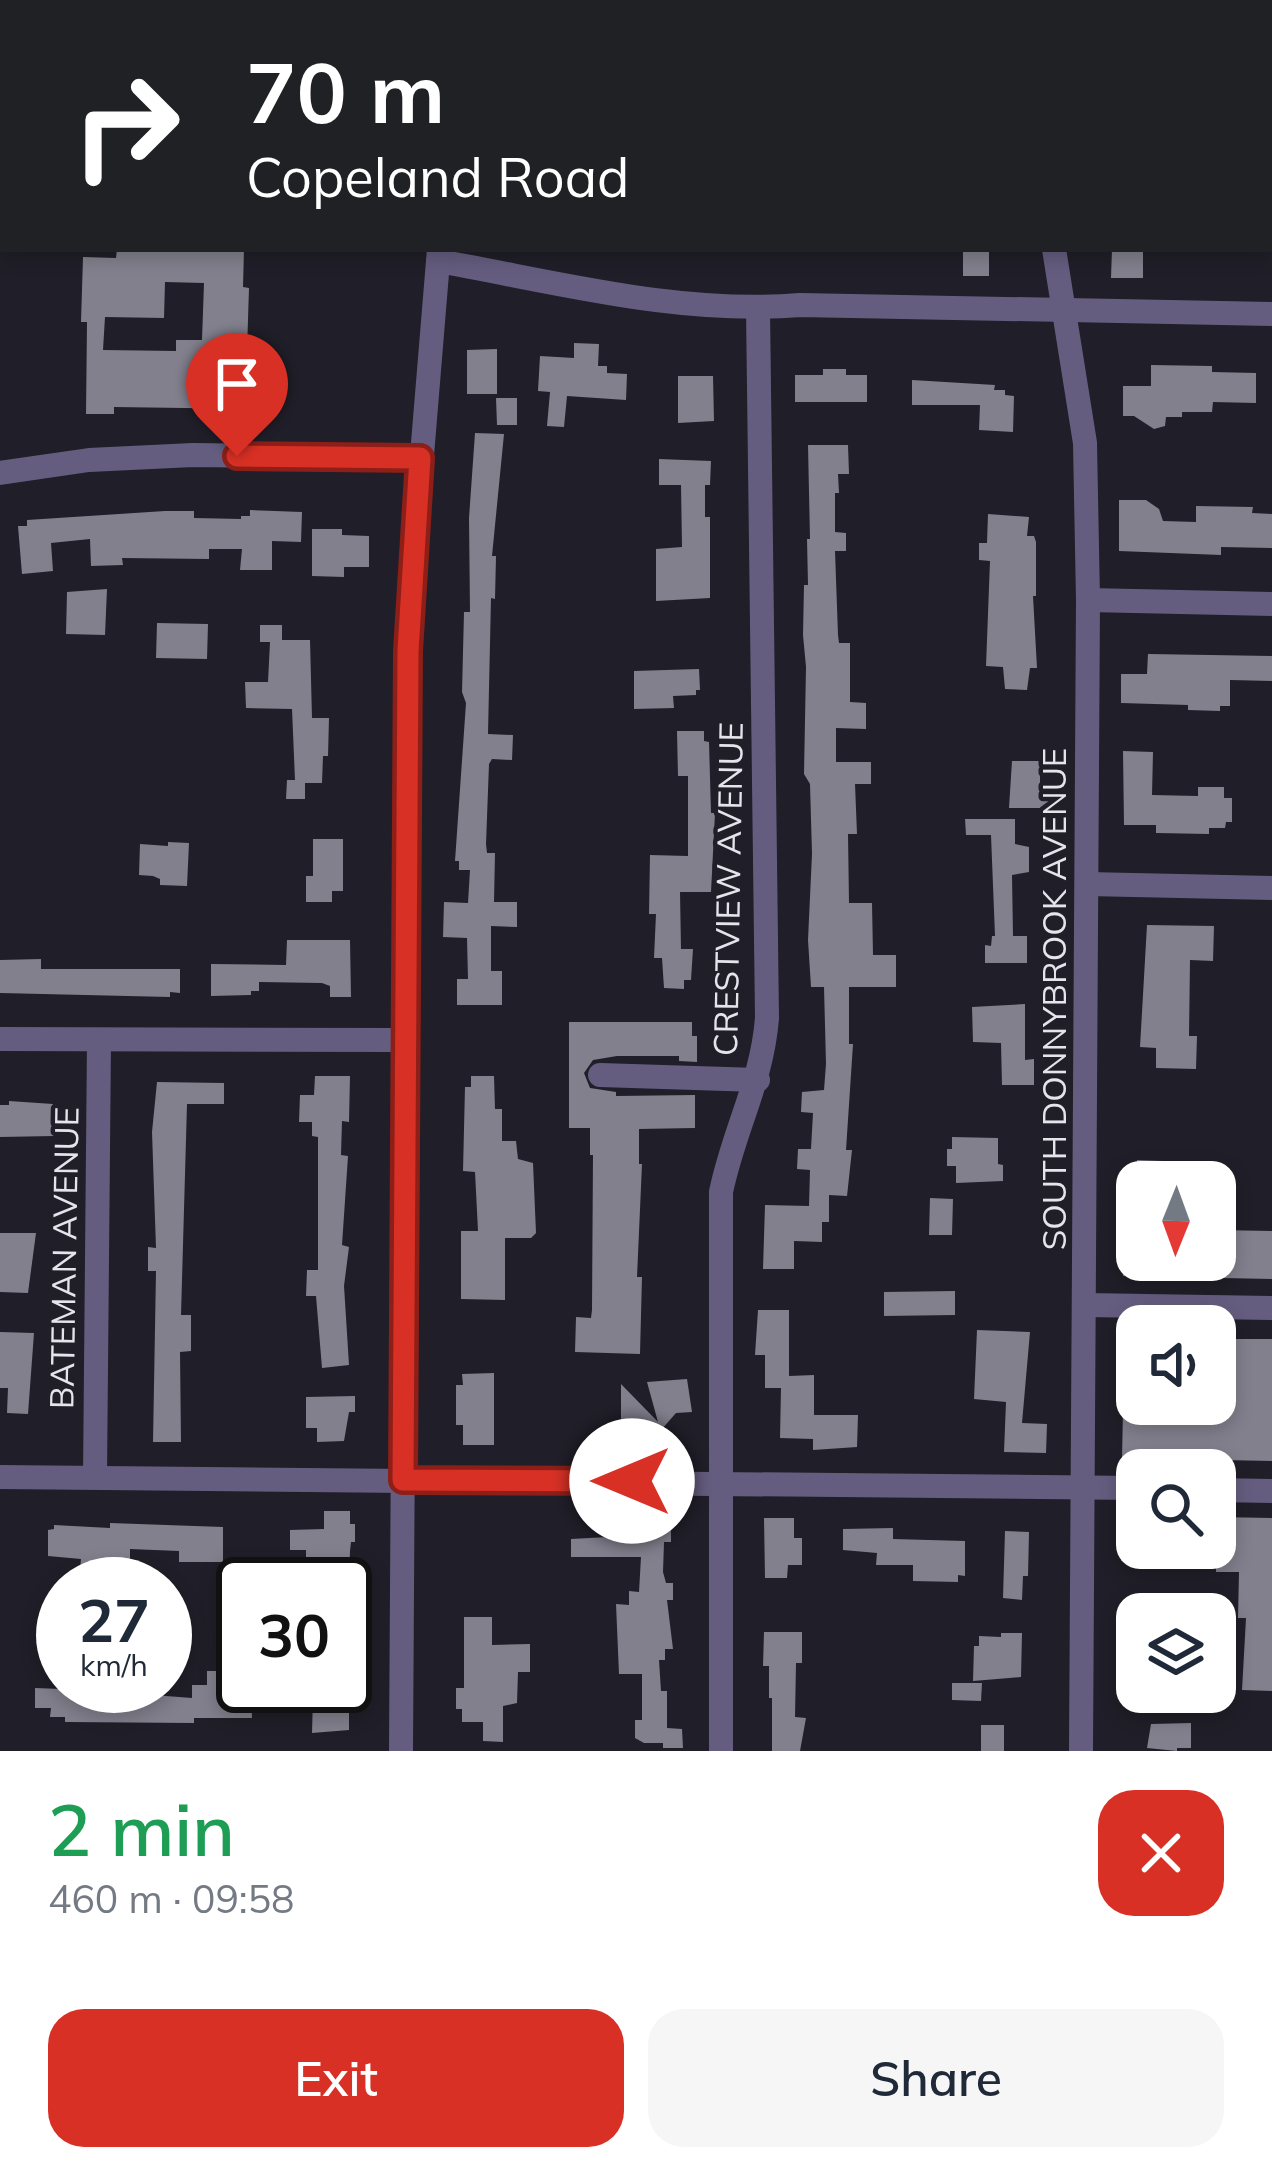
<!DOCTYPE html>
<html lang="en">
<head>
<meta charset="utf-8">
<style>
	:root { --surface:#fff; --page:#f6f6f7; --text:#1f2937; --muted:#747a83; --accent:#d93025 }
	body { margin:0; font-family:Mulish,sans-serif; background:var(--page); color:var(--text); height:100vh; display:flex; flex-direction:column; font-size:45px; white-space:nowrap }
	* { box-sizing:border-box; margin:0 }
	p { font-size:39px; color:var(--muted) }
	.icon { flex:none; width:66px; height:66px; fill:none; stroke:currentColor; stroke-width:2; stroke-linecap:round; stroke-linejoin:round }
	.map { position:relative; height:1751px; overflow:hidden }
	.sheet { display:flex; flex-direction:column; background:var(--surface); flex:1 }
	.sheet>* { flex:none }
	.top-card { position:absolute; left:0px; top:0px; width:1272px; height:252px; box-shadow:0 6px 18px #0003; background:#202124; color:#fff; overflow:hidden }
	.needle { width:78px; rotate:181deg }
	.tools { position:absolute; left:1116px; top:1161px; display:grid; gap:24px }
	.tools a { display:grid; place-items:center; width:120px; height:120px; border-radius:24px; background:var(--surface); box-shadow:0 6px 18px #0003; font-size:60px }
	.speed { position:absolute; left:36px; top:1557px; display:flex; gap:24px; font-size:60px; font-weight:700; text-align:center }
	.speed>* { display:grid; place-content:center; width:156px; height:156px; border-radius:50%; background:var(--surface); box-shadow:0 6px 18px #0003; line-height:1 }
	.speed small { font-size:30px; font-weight:400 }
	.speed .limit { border:6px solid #111; border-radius:18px; background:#fff; color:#111 }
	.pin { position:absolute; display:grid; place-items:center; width:102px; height:102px; color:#fff; margin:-123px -51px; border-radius:50% 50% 50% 0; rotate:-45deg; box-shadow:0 0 12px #0007 }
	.pin .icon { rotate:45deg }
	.me { position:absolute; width:132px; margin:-66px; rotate:270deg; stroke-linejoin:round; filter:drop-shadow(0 0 9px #0008) }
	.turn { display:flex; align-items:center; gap:42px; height:252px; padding:0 48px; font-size:54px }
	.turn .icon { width:156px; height:156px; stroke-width:2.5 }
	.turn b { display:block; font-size:84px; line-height:102px }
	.round { display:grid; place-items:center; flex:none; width:126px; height:126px; border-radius:36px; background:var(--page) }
	.head { display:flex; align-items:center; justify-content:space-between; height:204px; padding:0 48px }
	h1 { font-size:72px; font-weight:600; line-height:90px; color:#1e9e55 }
	.primary-button { display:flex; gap:24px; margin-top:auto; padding:24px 48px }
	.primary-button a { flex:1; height:138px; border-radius:36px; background:var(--accent); color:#fff; font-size:48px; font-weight:600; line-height:138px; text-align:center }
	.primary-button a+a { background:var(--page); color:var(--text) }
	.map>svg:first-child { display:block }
	.green { fill:#3b344f }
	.building { fill:#82808d; fill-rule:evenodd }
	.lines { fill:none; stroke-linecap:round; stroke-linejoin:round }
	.path { stroke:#696871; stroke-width:3; stroke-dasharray:3 9; stroke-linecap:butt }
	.minor { stroke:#655d7f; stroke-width:24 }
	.route-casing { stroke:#8d1f18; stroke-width:30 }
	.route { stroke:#d93025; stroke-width:21 }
	.labels { text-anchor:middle; stroke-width:9; stroke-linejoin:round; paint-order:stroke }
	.street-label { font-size:33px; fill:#e5e4eb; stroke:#201e28 }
</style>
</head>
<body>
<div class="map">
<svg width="1272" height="1751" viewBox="0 0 1272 1751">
	<rect width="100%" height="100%" fill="#201e28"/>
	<path class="green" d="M 0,0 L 443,0 L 3,3 L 3,58 Z"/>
	<g class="building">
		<path d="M 117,249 L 244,249 L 243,287 L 249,288 L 247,351 L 262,352 L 261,409 L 114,407 L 114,414 L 86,414 L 87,322 L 81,322 L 83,257 L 116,258 ZM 165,282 L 204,283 L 202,340 L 176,340 L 176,351 L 103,350 L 105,317 L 164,318 Z"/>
		<rect x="963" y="249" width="26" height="27"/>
		<path d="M 1112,249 L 1143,249 L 1143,278 L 1111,278 Z"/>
		<path d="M 574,343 L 599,344 L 598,366 L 607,366 L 607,373 L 627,374 L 626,400 L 567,396 L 564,427 L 547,426 L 550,392 L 538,391 L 540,356 L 574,358 Z"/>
		<path d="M 497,349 L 497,394 L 467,394 L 467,350 Z"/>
		<path d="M 1151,365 L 1212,366 L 1212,372 L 1256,373 L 1256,403 L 1213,402 L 1212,412 L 1182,412 L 1182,417 L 1166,417 L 1165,426 L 1154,429 L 1134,416 L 1123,416 L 1123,386 L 1151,386 Z"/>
		<path d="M 823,369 L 846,369 L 846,375 L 867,375 L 867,402 L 795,402 L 795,375 L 823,375 Z"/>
		<path d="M 678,376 L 713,376 L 714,421 L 678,423 Z"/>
		<path d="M 912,380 L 995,385 L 994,390 L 1005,390 L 1005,395 L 1014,396 L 1013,432 L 979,430 L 980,405 L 912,405 Z"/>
		<path d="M 496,398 L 517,398 L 517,425 L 497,425 Z"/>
		<path d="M 475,433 L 504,434 L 492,556 L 496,556 L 495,599 L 491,598 L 488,734 L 513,735 L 512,760 L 492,759 L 489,764 L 486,844 L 487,853 L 495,853 L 494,902 L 517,902 L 517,927 L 491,926 L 491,971 L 502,971 L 502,1005 L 457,1005 L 457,979 L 468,979 L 467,938 L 443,937 L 444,902 L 468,903 L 470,870 L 459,870 L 459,861 L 455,861 L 466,703 L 462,692 L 464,612 L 470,612 L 469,518 Z"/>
		<path d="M 808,445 L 848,445 L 849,474 L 838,474 L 839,493 L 835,493 L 835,532 L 846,533 L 846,551 L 835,551 L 838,635 L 839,643 L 850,643 L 850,702 L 866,703 L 866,729 L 836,728 L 836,762 L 871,762 L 871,784 L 855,784 L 857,834 L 848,834 L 849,903 L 872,903 L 873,955 L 896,955 L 896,987 L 849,987 L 849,1044 L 853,1044 L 846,1150 L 852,1150 L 847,1196 L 829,1195 L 829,1222 L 822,1222 L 822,1242 L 794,1241 L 794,1269 L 763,1269 L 765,1205 L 809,1206 L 810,1170 L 797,1169 L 798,1149 L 811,1149 L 813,1113 L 801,1112 L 802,1092 L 824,1090 L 826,1064 L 824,987 L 811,987 L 808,940 L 812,854 L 810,784 L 804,774 L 806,667 L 803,635 L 804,585 L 808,585 L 807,539 L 810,539 Z"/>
		<path d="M 659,459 L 711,461 L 710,485 L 705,485 L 705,517 L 710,517 L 710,598 L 656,601 L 656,549 L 682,547 L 681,485 L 659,485 Z"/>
		<path d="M 1119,500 L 1146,500 L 1159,509 L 1163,521 L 1196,522 L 1196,506 L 1253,507 L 1252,513 L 1272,514 L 1272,548 L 1221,547 L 1221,555 L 1119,551 Z"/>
		<path d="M 250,510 L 302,512 L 301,542 L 272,541 L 272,570 L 240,570 L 242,549 L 209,549 L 209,559 L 122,558 L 123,565 L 91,566 L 90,539 L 51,543 L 53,571 L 22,574 L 18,526 L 27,526 L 27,520 L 165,511 L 194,511 L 194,518 L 241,519 L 241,516 L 250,516 Z"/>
		<path d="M 988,514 L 1029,517 L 1027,536 L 1034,536 L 1036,542 L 1036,596 L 1033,596 L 1037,668 L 1030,668 L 1027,690 L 1005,689 L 1003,667 L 986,666 L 990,561 L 979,560 L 979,543 L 987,543 Z"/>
		<path d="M 312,529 L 342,529 L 342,535 L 369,536 L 369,567 L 344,567 L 344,577 L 312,576 Z"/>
		<path d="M 107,589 L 105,635 L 66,634 L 67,592 Z"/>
		<path d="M 157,623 L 208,624 L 207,659 L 156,658 Z"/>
		<path d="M 260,625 L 282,625 L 282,640 L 310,640 L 312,718 L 329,718 L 328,756 L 323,756 L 322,783 L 305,783 L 305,799 L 286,799 L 287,780 L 295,780 L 292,709 L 246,708 L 245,682 L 268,682 L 270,642 L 260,642 Z"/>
		<path d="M 1148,654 L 1272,656 L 1272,681 L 1230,680 L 1230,706 L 1220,706 L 1220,711 L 1188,710 L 1188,705 L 1121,703 L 1121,674 L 1147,674 Z"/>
		<path d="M 699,669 L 700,690 L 696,690 L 696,695 L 673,696 L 674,708 L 634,709 L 634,671 Z"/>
		<path d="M 677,731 L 704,731 L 704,741 L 709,742 L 711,813 L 715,813 L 711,892 L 680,892 L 681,949 L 693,949 L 691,980 L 684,980 L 684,989 L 664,988 L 662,958 L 654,958 L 656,914 L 649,914 L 650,855 L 688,856 L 688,776 L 678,776 Z"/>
		<path d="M 1123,751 L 1153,752 L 1152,795 L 1198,796 L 1198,787 L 1224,787 L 1224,798 L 1232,798 L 1232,822 L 1226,822 L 1225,828 L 1209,828 L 1209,834 L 1156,833 L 1156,825 L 1124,825 Z"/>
		<path d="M 1012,761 L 1040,761 L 1040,790 L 1049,790 L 1049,808 L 1009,808 Z"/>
		<path d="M 965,819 L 1015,819 L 1015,844 L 1029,847 L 1029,872 L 1012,875 L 1013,936 L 1027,936 L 1027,963 L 985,963 L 985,945 L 991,946 L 992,936 L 995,936 L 991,835 L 966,835 Z"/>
		<path d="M 313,839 L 343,839 L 343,891 L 332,891 L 332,902 L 306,902 L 306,876 L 313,876 Z"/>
		<path d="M 168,842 L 189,843 L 187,886 L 160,885 L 160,879 L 153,876 L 139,875 L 140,844 L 168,846 Z"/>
		<path d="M 1147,925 L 1214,926 L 1213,961 L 1190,960 L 1189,1036 L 1197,1036 L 1196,1069 L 1156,1068 L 1156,1048 L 1140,1047 Z"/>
		<path d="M 287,940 L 350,940 L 351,997 L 330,997 L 330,986 L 322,983 L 259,982 L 259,991 L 251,991 L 251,995 L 211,996 L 211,964 L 286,965 Z"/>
		<path d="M 41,959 L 41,969 L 180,969 L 180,993 L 170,992 L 170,997 L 0,993 L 0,960 Z"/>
		<path d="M 1025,1004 L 1025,1060 L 1034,1059 L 1034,1085 L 1002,1085 L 1001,1043 L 973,1042 L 972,1007 Z"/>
		<path d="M 569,1022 L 692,1022 L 692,1036 L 697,1036 L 697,1062 L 679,1061 L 679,1056 L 617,1056 L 593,1060 L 584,1073 L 590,1088 L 616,1092 L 616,1096 L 695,1095 L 695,1128 L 639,1129 L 639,1164 L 642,1164 L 637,1277 L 642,1277 L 640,1354 L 575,1352 L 576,1317 L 591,1318 L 592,1310 L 593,1155 L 590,1155 L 590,1128 L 569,1128 Z"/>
		<path d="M 315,1076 L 350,1076 L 349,1122 L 342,1121 L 341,1155 L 348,1156 L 342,1245 L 349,1247 L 344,1286 L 349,1365 L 322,1368 L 316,1296 L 306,1296 L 307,1270 L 318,1270 L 318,1137 L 312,1136 L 312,1122 L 299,1122 L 300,1095 L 314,1095 Z"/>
		<path d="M 471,1076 L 494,1076 L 495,1109 L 502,1109 L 502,1141 L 516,1141 L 518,1159 L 533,1163 L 536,1233 L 531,1238 L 505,1238 L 505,1300 L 461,1299 L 461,1231 L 478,1231 L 475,1172 L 463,1171 L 465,1087 L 471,1087 Z"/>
		<path d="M 157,1082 L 224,1083 L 224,1104 L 187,1104 L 181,1315 L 191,1315 L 191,1351 L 180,1352 L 181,1442 L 153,1442 L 156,1271 L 148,1271 L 148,1247 L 156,1248 L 152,1132 Z"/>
		<path d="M 9,1101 L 53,1104 L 54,1136 L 0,1137 L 0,1105 L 9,1105 Z"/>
		<path d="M 952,1137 L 998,1138 L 998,1164 L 1003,1165 L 1003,1181 L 956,1183 L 956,1166 L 947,1166 L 947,1149 L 952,1149 Z"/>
		<path d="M 1137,1160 L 1189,1162 L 1188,1182 L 1136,1182 Z"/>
		<path d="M 930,1198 L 953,1199 L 952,1235 L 929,1235 Z"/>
		<path d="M 1216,1230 L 1272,1231 L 1272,1279 L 1123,1276 L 1124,1260 L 1216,1260 Z"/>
		<path d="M 0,1233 L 36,1233 L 28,1293 L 0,1292 Z"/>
		<path d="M 955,1291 L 955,1315 L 884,1316 L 884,1292 Z"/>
		<path d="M 758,1310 L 789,1310 L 789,1376 L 814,1375 L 814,1415 L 858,1415 L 857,1447 L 813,1450 L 813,1439 L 780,1438 L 781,1388 L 765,1388 L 765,1355 L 755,1355 Z"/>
		<path d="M 977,1330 L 1030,1332 L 1022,1423 L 1047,1424 L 1046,1453 L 1004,1452 L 1006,1402 L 974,1399 Z"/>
		<path d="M 0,1332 L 34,1333 L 28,1414 L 7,1413 L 8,1388 L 0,1388 Z"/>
		<path d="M 1221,1339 L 1272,1339 L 1272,1461 L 1122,1458 L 1123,1411 L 1219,1412 Z"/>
		<path d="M 494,1373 L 494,1445 L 463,1445 L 463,1425 L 456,1425 L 456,1385 L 463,1385 L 462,1374 Z"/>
		<path d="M 687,1379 L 692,1412 L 676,1413 L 654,1438 L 627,1437 L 627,1430 L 621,1430 L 621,1384 L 658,1422 L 647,1382 Z"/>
		<path d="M 355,1396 L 355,1412 L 349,1412 L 344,1441 L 317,1442 L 317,1428 L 306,1428 L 306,1397 Z"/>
		<path d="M 324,1511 L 350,1511 L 350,1524 L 355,1524 L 355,1542 L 351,1542 L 350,1551 L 349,1584 L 306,1584 L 306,1550 L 290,1550 L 290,1530 L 324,1529 Z"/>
		<rect x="1121" y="1514" width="16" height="47"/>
		<path d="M 608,1515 L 671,1517 L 671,1542 L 664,1542 L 663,1572 L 666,1583 L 673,1583 L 673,1600 L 667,1600 L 673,1649 L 665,1649 L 665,1660 L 659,1660 L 661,1691 L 667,1691 L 667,1728 L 682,1729 L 683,1748 L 663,1748 L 663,1743 L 644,1743 L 635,1738 L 635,1720 L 642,1720 L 642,1674 L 619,1674 L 616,1604 L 629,1605 L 629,1591 L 639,1592 L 641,1557 L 571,1557 L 571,1539 L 608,1537 Z"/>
		<path d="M 1217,1517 L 1272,1518 L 1272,1691 L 1242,1690 L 1246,1618 L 1238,1618 L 1239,1572 L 1216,1572 Z"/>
		<path d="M 764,1518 L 794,1518 L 794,1538 L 802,1538 L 802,1565 L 788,1565 L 787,1578 L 765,1578 Z"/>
		<path d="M 110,1523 L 223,1527 L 223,1562 L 179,1562 L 179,1551 L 130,1549 L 130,1571 L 80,1570 L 81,1559 L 48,1556 L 48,1530 L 54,1529 L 54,1525 L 110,1528 Z"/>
		<path d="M 893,1528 L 893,1539 L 965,1541 L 965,1576 L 958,1575 L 958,1582 L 913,1581 L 913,1565 L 876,1565 L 877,1553 L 843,1550 L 843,1529 Z"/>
		<path d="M 1005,1531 L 1029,1532 L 1028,1576 L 1023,1576 L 1022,1600 L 1003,1598 Z"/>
		<path d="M 464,1617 L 492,1617 L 492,1645 L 530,1644 L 530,1672 L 518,1672 L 517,1703 L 503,1706 L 503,1742 L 483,1741 L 483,1722 L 462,1722 L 462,1709 L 456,1709 L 456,1688 L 464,1688 Z"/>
		<path d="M 764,1632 L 802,1632 L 802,1663 L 796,1663 L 795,1717 L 806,1718 L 800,1751 L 772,1751 L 772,1698 L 769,1698 L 769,1666 L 763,1666 Z"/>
		<path d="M 1001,1633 L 1022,1633 L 1021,1677 L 973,1681 L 974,1646 L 979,1646 L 979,1636 L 1001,1637 Z"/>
		<path d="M 207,1671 L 228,1671 L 228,1691 L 251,1691 L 252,1718 L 194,1718 L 194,1723 L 65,1722 L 65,1717 L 50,1717 L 51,1708 L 35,1708 L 35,1688 L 88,1690 L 88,1700 L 127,1700 L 127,1693 L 192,1698 L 192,1685 L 207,1685 Z"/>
		<path d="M 952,1683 L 982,1683 L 981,1701 L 952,1700 Z"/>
		<path d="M 313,1697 L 343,1698 L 343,1705 L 349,1705 L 349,1730 L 312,1733 Z"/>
		<path d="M 1191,1723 L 1191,1748 L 1177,1748 L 1177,1751 L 1147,1748 L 1151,1724 Z"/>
		<rect x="981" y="1725" width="23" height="26"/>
	</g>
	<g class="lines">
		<path class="path" d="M 169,0 L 169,3"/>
		<g class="minor">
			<path d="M 461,3 L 461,0"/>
			<path d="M 1047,3 L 1047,0"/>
			<path d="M 0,75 L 3,75"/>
			<path d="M 1054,249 L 1085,443 L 1088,600 L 1081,1751"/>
			<path d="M 438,261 C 557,282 678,315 800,305 L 1272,314"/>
			<path d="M 0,473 L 89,460 L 193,455 L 420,458"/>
			<path d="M 1088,600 L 1272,604"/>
			<path d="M 1087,884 L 1272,888"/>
			<path d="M 0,1039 L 404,1040"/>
			<path d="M 600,1075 L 758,1080"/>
			<path d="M 1085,1305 L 1272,1308"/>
			<path d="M 0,1477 L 1137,1488"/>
			<path d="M 95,1477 L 99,1040"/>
			<path d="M 1215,1490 L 1272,1491"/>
			<path d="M 401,1751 L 408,625 L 439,249"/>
			<path d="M 721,1751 L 721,1192 C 734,1129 762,1082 767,1018 L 758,309"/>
		</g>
	</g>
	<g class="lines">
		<defs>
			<path id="route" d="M 237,456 L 420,458 L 408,651 L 403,1480 L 632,1481"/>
		</defs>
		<use href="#route" class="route-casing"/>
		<use href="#route" class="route"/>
	</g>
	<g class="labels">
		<g class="street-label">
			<text transform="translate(728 889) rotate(-89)" y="12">CRESTVIEW AVENUE</text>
			<text transform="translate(1054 999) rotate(-90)" y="12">SOUTH DONNYBROOK AVENUE</text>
			<text transform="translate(64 1258) rotate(-89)" y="12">BATEMAN AVENUE</text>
		</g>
	</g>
</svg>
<div class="tools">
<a><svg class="needle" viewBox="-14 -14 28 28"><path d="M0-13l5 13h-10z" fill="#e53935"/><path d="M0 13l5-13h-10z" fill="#747a83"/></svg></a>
<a><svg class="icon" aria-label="sound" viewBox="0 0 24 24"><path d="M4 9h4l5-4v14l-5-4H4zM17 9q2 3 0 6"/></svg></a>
<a><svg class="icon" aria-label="search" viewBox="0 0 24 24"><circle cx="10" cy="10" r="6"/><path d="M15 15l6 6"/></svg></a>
<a><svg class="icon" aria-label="layers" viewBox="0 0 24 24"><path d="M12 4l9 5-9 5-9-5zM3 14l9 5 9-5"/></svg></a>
</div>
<div class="speed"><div>27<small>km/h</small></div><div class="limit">30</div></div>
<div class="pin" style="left:237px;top:456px;background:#d93025"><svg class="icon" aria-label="arrive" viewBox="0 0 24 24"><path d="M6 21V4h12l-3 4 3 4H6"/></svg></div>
<svg class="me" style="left:632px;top:1481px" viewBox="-20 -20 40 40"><circle r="19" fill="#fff"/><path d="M0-13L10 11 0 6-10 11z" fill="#d93025"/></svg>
<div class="top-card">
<div class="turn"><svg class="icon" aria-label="right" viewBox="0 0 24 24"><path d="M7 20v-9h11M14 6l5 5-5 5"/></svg><div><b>70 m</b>Copeland Road</div></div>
</div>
</div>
<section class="sheet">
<div class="head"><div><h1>2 min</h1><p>460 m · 09:58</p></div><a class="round" style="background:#d93025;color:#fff"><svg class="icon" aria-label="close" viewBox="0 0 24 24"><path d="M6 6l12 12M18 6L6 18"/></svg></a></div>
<div class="primary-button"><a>Exit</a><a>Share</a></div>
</section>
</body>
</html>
